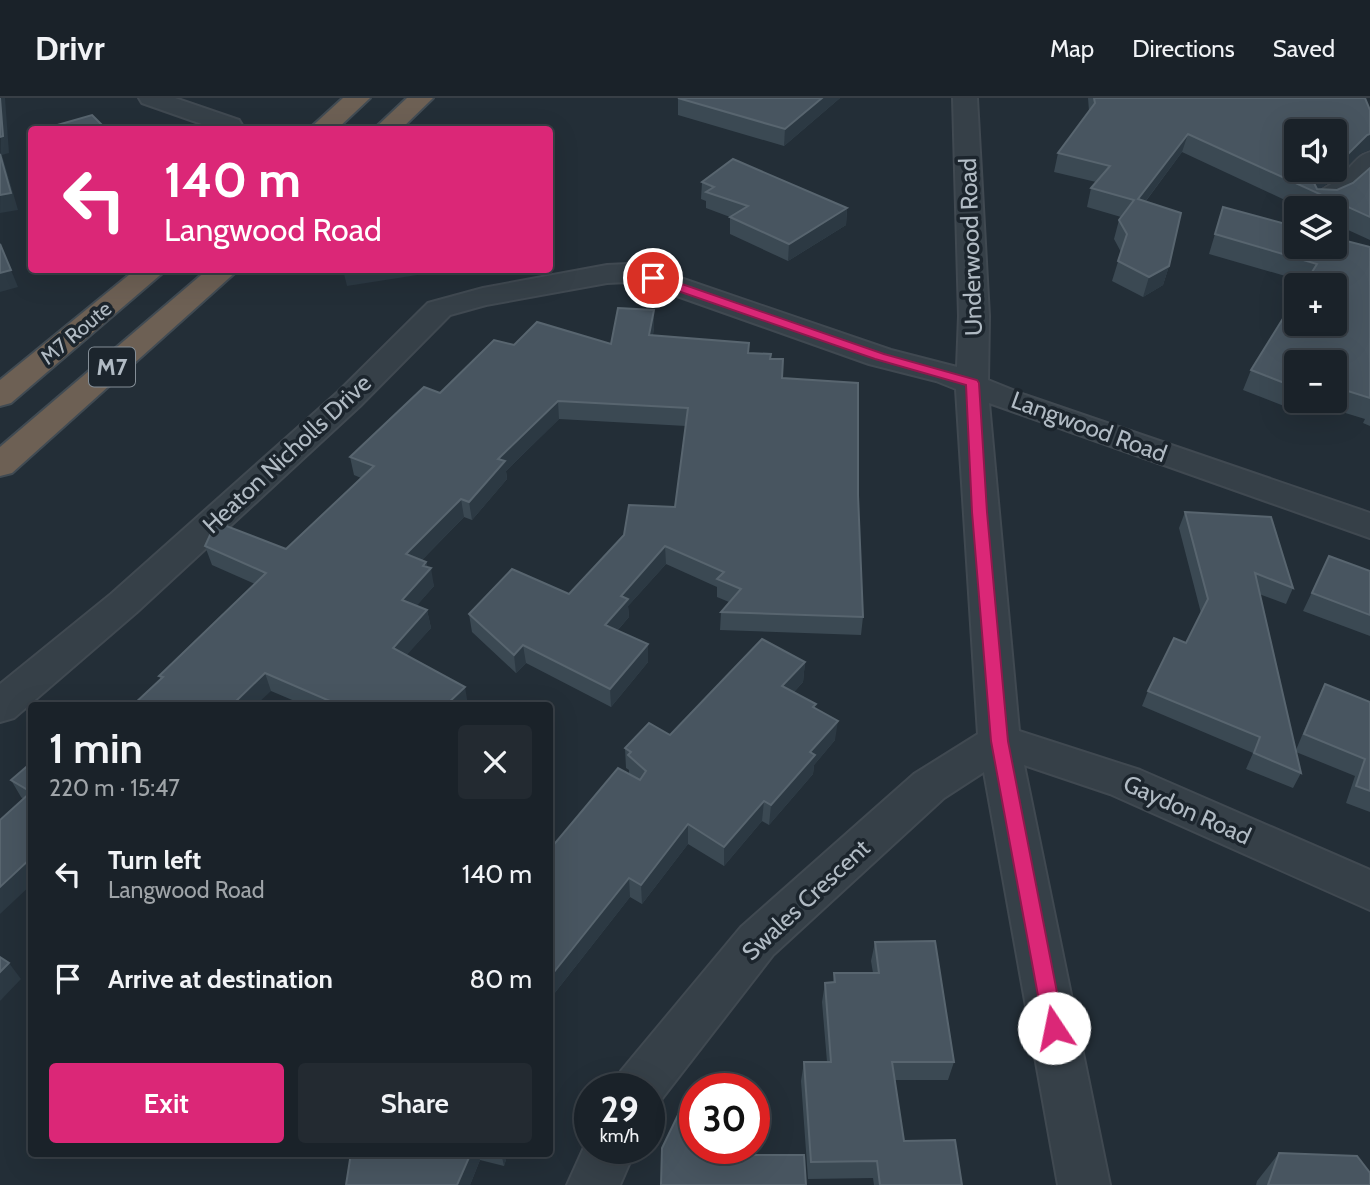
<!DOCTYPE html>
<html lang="en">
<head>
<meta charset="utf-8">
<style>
	:root { --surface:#1a2229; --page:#232a31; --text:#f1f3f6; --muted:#9fa4a8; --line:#383f46; --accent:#db2777 }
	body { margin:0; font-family:Cabin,sans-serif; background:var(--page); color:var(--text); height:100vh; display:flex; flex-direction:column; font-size:26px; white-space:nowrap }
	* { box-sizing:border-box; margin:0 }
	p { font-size:23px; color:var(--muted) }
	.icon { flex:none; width:38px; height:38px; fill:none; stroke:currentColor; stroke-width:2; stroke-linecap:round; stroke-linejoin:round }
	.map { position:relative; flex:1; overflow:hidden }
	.sheet { position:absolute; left:28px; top:604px; width:525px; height:455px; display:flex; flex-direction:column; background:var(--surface); border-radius:7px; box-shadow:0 7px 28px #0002,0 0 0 2px var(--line) }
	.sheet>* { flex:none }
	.banner { position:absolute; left:28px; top:28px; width:525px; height:147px; border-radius:7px; box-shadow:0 7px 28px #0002,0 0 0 2px var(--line); background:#db2777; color:#fff; overflow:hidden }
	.buttons { position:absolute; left:1284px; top:21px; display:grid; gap:14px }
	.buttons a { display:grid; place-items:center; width:63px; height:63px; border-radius:7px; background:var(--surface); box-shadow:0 7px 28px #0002,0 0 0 2px var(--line); font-size:35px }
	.speed { position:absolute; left:574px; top:975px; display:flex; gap:14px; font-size:35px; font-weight:700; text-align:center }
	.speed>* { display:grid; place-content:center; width:91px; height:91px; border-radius:50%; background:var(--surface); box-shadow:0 7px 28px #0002,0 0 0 2px var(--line); line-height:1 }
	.speed small { font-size:18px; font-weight:400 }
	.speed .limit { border:10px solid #d22; background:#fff; color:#111 }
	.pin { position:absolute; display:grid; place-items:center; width:60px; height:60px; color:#fff; margin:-30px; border:4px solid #fff; border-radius:50%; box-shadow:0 2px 7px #0007 }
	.me { position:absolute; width:77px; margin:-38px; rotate:349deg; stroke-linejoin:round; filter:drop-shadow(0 0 5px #0008) }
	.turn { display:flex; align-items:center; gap:24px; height:147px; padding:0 21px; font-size:32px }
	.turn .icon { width:91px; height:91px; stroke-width:2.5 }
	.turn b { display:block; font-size:49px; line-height:60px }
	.round { display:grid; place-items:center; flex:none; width:74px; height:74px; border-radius:7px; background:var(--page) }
	.summary { display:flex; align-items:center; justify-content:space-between; height:119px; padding:0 21px }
	h1 { font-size:42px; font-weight:600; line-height:52px }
	.button { display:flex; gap:14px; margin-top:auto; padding:14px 21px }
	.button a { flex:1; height:80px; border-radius:7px; background:var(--accent); color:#fff; font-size:28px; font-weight:600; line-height:80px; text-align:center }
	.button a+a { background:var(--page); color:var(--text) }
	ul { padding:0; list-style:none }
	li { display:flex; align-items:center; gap:21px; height:105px; padding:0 21px }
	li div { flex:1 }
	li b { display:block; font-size:26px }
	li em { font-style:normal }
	header { display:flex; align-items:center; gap:42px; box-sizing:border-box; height:98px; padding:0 35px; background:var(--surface); border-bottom:2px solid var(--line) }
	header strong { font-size:33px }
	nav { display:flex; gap:38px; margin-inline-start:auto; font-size:24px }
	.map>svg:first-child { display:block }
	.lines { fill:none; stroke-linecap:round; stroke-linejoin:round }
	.street-casing { stroke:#404951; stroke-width:4 }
	.highway-casing { stroke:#414b53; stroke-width:4 }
	.street { fill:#364048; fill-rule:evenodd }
	.highway { fill:#6d6054; fill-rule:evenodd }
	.wall { fill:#3b4953 }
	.shaded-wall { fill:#2c3943 }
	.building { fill:#485560; stroke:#58656f; stroke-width:2 }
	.route { fill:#db2777; stroke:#8e194d; stroke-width:2 }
	.labels { text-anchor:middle; stroke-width:7; stroke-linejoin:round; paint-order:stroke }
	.far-street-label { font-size:21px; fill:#b1bbc4; stroke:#1c252d }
	.shield { fill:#1c252d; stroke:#848e97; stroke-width:2 }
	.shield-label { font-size:23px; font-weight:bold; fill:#b1bbc4 }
	.street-label { font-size:24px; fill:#b1bbc4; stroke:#1c252d }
</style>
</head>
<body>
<header>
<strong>Drivr</strong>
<nav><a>Map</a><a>Directions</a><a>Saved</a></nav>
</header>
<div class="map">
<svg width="1370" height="1087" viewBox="0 0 1370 1087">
	<rect width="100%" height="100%" fill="#232e37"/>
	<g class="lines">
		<defs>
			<g id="street">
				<path d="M 139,0 L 175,0 L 239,22 L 242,27 L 239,32 L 219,32 L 142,5 Z"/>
				<path d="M 953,0 L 977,0 L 989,218 L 988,282 L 1025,297 L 1370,415 L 1370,440 L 989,305 L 1019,633 L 1140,672 L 1370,772 L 1370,812 L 1110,696 L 1024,667 L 1110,1087 L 1058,1087 L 984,674 L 944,700 L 773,857 L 657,1007 L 649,1010 L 649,990 L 614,990 L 621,973 L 741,829 L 914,676 L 978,636 L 956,291 L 936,283 L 869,266 L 646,187 L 628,184 L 607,185 L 486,207 L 450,217 L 360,308 L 137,514 L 14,620 L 0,624 L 0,586 L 111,496 L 338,294 L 428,205 L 483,190 L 607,167 L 628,166 L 663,174 L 891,252 L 957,269 L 959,218 Z"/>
				<path d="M 1370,54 L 1370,78 C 1356,94 1335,114 1312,109 L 1309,103 C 1316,92 1331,89 1340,79 C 1351,70 1356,58 1370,54 Z"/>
				<path d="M 590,1036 L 590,1050 L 636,1050 L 620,1087 L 567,1087 Z"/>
			</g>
			<g id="highway">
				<path d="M 343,0 L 370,0 L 336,32 L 308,32 Z"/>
				<path d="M 407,0 L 433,0 L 400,32 L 373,32 Z"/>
				<path d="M 135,172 L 166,172 L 11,305 L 0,308 L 0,282 Z"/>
				<path d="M 207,172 L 238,172 L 12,375 L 0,378 L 0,349 Z"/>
			</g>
		</defs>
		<use href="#street" class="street-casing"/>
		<use href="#highway" class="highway-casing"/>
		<use href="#street" class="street"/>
		<use href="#highway" class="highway"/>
	</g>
	<g class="wall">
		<path d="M 678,0 L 840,0 L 784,48 L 678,17 Z"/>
		<path d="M 1088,0 L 1365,0 L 1360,56 L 1335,80 L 1319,91 L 1337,92 L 1353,85 L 1370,70 L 1370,142 L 1335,126 L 1335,110 L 1302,110 L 1182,54 L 1146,103 L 1169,168 L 1163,187 L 1143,199 L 1112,183 L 1121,154 L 1114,141 L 1119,122 L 1121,119 L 1087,109 L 1091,90 L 1096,84 L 1054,74 L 1058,55 L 1089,13 Z"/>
		<path d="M 702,84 L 847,110 L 846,127 L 788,163 L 730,136 L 730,119 L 706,110 L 706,103 L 701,101 Z"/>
		<path d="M 1223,109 L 1370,149 L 1370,328 L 1363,325 L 1365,321 L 1306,303 L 1335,303 L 1335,264 L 1297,264 L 1297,300 L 1291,298 L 1284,308 L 1243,292 L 1251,272 L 1306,184 L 1209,156 Z"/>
		<path d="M 654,212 L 654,229 L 653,237 L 748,255 L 770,261 L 858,397 L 863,519 L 861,537 L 720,532 L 721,514 L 729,504 L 717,499 L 717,489 L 666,466 L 628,508 L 629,519 L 617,533 L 648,564 L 611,609 L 526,565 L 516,575 L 472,534 L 469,516 L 569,496 L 675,409 L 686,328 L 559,321 L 506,373 L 507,381 L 472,422 L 464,419 L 422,462 L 426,464 L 434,488 L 416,508 L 427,512 L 431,530 L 406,557 L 467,607 L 304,607 L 271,593 L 161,582 L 159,578 L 255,486 L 212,467 L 205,448 L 286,451 L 361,380 L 354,377 L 350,359 L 440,295 L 514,247 L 611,246 Z"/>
		<path d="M 1185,414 L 1293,490 L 1286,506 L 1259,496 L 1296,652 L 1316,604 L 1325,586 L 1370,604 L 1370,714 L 1346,705 L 1355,678 L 1296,654 L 1301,675 L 1293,690 L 1246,671 L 1253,655 L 1142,608 L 1148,593 L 1186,545 L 1201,515 L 1179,430 Z"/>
		<path d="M 1329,458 L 1370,473 L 1370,538 L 1303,513 Z"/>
		<path d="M 805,564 L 803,584 L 794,594 L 815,610 L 835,642 L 814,667 L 813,676 L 769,727 L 762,723 L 724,768 L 688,746 L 642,806 L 630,799 L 550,901 L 629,676 L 629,672 L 626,670 L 625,650 L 670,637 Z"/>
		<path d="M 32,664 L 32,786 L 23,701 L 21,699 L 11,682 Z"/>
		<path d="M 875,844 L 954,964 L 948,982 L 895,982 L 904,1043 L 962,1087 L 874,1087 L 873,1080 L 808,1081 L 801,983 L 804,964 L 827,964 L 822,904 L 825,885 L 833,884 L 834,875 L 873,875 L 871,863 Z"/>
		<path d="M 351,1055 L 508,1055 L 504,1068 L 480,1062 L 470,1087 L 346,1087 Z"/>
		<path d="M 1279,1055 L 1370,1087 L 1256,1087 L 1257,1083 Z"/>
	</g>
	<g class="shaded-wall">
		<path d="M 1,0 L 5,0 L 9,55 L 2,57 L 18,112 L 0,115 Z"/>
		<path d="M 822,0 L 840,0 L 784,48 L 785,31 Z"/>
		<path d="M 1188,36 L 1182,54 L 1133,120 L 1138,101 Z"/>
		<path d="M 1370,36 L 1370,52 L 1360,56 L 1335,80 L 1315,94 L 1311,92 L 1317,79 L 1327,72 L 1335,72 L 1335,66 L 1367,37 Z"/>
		<path d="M 847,110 L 846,127 L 788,163 L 789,146 Z"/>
		<path d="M 1169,168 L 1163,187 L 1143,199 L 1149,179 Z"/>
		<path d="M 11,172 L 18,189 L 0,194 L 0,175 Z"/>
		<path d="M 343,172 L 430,172 L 430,175 L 347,188 Z"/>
		<path d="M 654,212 L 654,229 L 650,254 L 649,237 Z"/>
		<path d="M 1297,281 L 1291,298 L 1284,308 L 1292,288 Z"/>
		<path d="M 558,303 L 559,321 L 506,373 L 507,381 L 472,422 L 469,404 L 498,361 Z"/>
		<path d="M 461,401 L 464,419 L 410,474 L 406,456 Z"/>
		<path d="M 665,448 L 666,466 L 628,508 L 629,519 L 606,545 L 605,527 L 621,498 Z"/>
		<path d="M 426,464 L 428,473 L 431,470 L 434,488 L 406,520 L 402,502 L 423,468 Z"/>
		<path d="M 427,512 L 431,530 L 397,568 L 393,550 Z"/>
		<path d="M 648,546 L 648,564 L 611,609 L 610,591 Z"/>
		<path d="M 523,547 L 526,565 L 516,575 L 514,557 Z"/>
		<path d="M 805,564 L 803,584 L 781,608 L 782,588 Z"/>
		<path d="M 265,575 L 271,593 L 256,607 L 232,607 Z"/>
		<path d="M 465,589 L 468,607 L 446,607 Z"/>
		<path d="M 838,623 L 835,642 L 814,667 L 813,676 L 769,727 L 771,707 L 810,654 Z"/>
		<path d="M 764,703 L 762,723 L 724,768 L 724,749 Z"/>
		<path d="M 688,726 L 688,746 L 642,806 L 641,787 Z"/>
		<path d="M 32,759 L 32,786 L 0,816 L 0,789 Z"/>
		<path d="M 629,780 L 630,799 L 550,901 L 550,879 Z"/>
		<path d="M 9,865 L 21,881 L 0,903 L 0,874 Z"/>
		<path d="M 471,1055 L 478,1055 L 480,1062 L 470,1087 L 457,1087 Z"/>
		<path d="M 501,1055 L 508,1055 L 504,1068 Z"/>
	</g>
	<g class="building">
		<path d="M 0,0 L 3,38 L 0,39 Z"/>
		<path d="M 678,0 L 822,0 L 785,31 Z"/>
		<path d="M 1094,0 L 1365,0 L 1370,12 L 1370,36 L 1367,37 L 1342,62 L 1335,66 L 1335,33 L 1297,33 L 1297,72 L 1327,72 L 1317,79 L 1314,85 L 1317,91 L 1337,92 L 1353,85 L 1370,70 L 1370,119 L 1188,36 L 1138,101 L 1181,115 L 1169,168 L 1149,179 L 1118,163 L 1127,136 L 1119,122 L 1134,102 L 1091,90 L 1110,68 L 1058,55 L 1095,5 Z"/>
		<path d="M 92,17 L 107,32 L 59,32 L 54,28 Z"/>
		<path d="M 0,56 L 11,95 L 0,97 Z"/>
		<path d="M 733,61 L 847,110 L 789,146 L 730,119 L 748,108 L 706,94 L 714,89 L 702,84 Z"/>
		<path d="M 1223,109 L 1297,129 L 1297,149 L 1335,149 L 1335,140 L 1370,149 L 1370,300 L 1335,289 L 1335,264 L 1297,264 L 1297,281 L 1292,288 L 1251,272 L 1297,198 L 1297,226 L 1335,226 L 1335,187 L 1304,187 L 1317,166 L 1215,136 Z"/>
		<path d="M 0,146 L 11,172 L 0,175 Z"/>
		<path d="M 618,210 L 654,212 L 649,237 L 749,245 L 748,255 L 771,256 L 770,261 L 783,261 L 782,280 L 858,285 L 858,397 L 863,519 L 721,514 L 741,491 L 717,481 L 724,474 L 665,448 L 621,498 L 628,501 L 605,527 L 648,546 L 610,591 L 523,547 L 514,557 L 469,516 L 512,471 L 569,496 L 624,437 L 629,407 L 675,409 L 688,310 L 558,303 L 498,361 L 505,363 L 469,404 L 461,401 L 406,456 L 426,464 L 423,468 L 431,470 L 402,502 L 427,512 L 393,550 L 465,589 L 446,607 L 339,607 L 265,575 L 232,607 L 133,607 L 163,579 L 159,578 L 266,475 L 205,448 L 216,424 L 286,451 L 374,368 L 350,359 L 424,289 L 440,295 L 494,242 L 514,247 L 537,224 L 611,246 Z"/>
		<path d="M 1185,414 L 1271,419 L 1293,490 L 1255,475 L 1301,675 L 1254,655 L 1260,639 L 1148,593 L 1174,540 L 1186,545 L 1208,501 Z"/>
		<path d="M 1329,458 L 1370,473 L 1370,517 L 1312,495 Z"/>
		<path d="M 762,541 L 805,564 L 782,588 L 816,606 L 813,609 L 838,623 L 810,654 L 815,657 L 771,707 L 764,703 L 724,749 L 688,726 L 641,787 L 629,780 L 550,879 L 550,751 L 618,670 L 640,682 L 646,673 L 628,657 L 631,654 L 625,650 L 649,625 L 670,637 Z"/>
		<path d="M 1325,586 L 1370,604 L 1370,693 L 1356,688 L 1365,661 L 1304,636 Z"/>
		<path d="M 32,664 L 32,759 L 0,789 L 0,722 L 31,694 L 11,682 Z"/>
		<path d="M 935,843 L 954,964 L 892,964 L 904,1043 L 955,1042 L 962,1087 L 880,1087 L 877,1063 L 811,1064 L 804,964 L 831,964 L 825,885 L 835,884 L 834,875 L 879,875 L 875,844 Z"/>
		<path d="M 0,859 L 9,865 L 0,874 Z"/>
		<path d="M 724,989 L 724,990 L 695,990 L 695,1050 L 726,1050 L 726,1057 L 804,1057 L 806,1087 L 661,1087 L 662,1050 L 691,990 Z"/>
		<path d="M 351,1055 L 471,1055 L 457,1087 L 346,1087 Z"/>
		<path d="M 1279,1055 L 1357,1058 L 1370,1075 L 1370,1087 L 1268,1087 Z"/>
	</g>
	<path class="route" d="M 653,176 L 884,256 L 977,282 L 979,285 L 987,414 L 1008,643 L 1064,930 L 1061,937 L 1054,940 L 1047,937 L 1044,930 L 991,643 L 972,414 L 966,287 L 875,261 L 649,183 L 649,178 Z"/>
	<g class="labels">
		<g class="far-street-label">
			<text transform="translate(76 235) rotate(-40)" y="7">M7 Route</text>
		</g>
		<rect class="shield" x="89" y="249.5" width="46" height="39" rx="5"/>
		<g class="shield-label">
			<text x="112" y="277">M7</text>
		</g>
		<g class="street-label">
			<text transform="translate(971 149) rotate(-92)" y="8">Underwood Road</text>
			<text transform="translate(1089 329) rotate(20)" y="8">Langwood Road</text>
			<text transform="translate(287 356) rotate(-43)" y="8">Heaton Nicholls Drive</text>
			<text transform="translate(1187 712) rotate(24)" y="8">Gaydon Road</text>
			<text transform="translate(806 802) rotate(-43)" y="8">Swales Crescent</text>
		</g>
	</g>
</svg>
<div class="buttons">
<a><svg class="icon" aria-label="sound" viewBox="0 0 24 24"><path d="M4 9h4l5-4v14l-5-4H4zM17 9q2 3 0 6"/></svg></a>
<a><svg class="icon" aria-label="layers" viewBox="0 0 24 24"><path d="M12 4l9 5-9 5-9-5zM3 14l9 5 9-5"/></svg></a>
<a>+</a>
<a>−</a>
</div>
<div class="speed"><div>29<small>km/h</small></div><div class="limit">30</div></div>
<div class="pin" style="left:653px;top:180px;background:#d93025"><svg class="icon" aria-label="arrive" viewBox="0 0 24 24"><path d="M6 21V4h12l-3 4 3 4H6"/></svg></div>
<svg class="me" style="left:1054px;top:930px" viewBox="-20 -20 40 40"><circle r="19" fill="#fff"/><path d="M0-13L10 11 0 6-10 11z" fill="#db2777"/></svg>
<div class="banner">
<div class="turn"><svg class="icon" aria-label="left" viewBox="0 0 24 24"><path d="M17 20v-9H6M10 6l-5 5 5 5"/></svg><div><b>140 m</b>Langwood Road</div></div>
</div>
<section class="sheet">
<div class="summary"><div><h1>1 min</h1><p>220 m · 15:47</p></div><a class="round"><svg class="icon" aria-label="close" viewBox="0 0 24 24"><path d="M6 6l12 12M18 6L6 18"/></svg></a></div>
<ul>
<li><svg class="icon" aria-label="left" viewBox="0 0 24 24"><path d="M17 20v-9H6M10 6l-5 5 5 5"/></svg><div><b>Turn left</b><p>Langwood Road</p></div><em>140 m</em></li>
<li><svg class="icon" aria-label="arrive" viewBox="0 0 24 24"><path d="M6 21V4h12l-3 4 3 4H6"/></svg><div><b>Arrive at destination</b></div><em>80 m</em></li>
</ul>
<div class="button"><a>Exit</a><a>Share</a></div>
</section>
</div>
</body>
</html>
